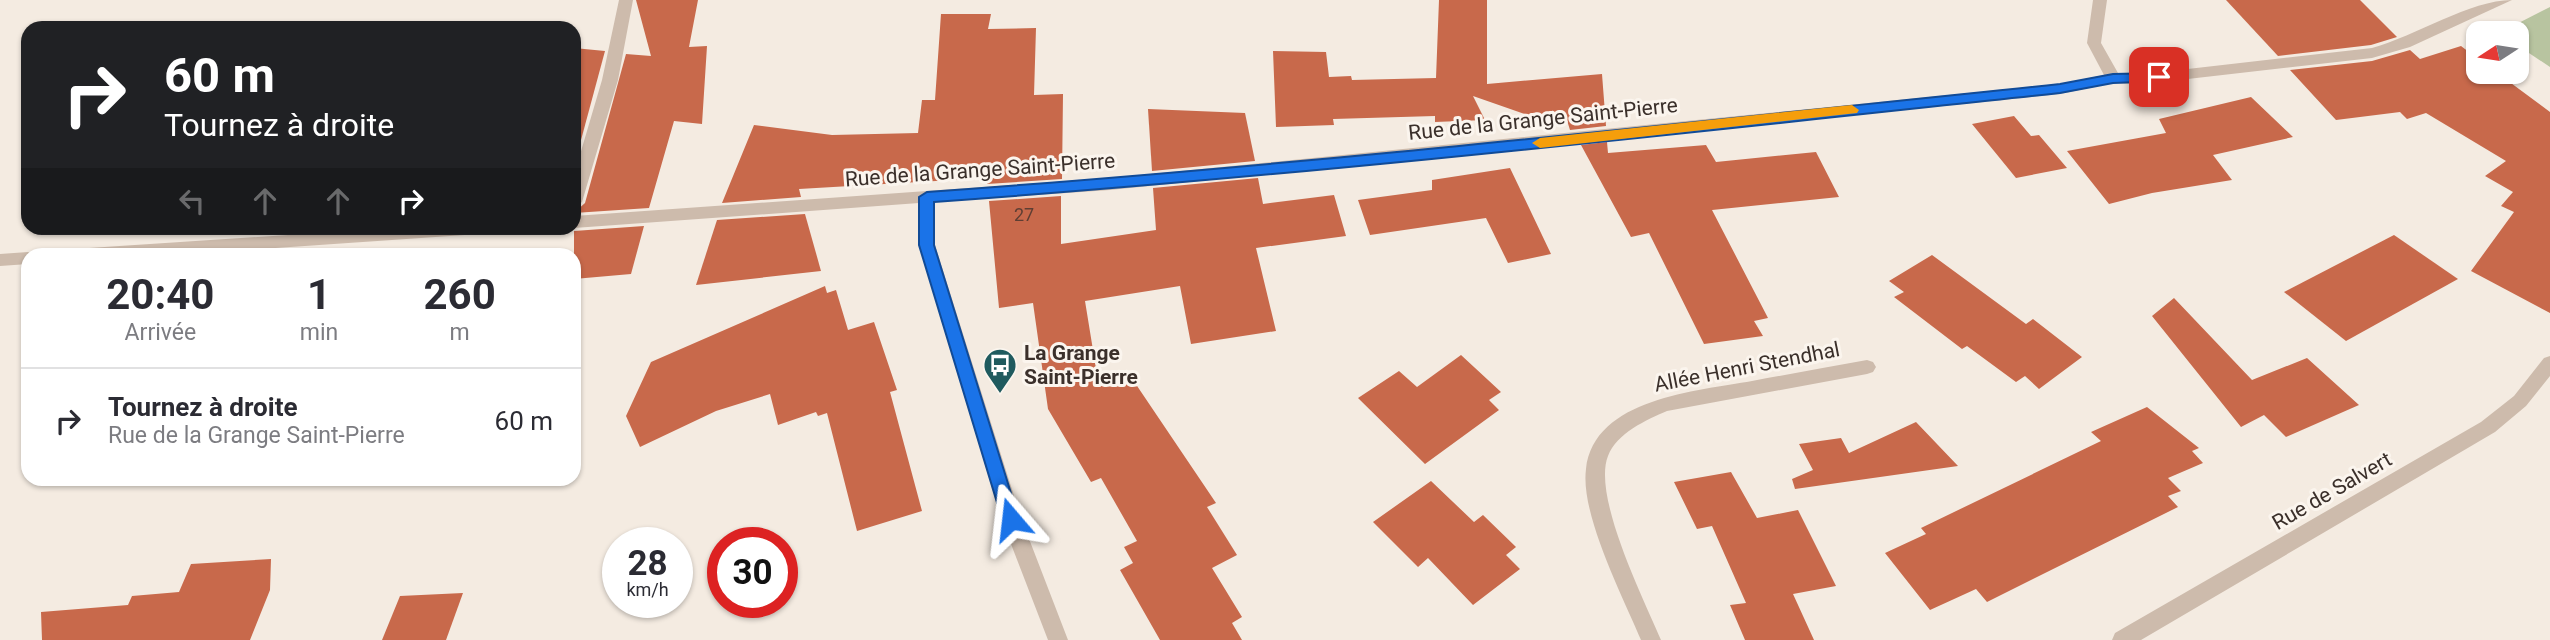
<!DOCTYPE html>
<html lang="fr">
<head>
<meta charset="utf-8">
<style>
	:root { --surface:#fff; --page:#f2f2f3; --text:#2b2b33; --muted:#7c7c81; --line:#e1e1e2 }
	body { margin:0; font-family:Roboto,sans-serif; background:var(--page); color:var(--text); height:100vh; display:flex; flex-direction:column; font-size:26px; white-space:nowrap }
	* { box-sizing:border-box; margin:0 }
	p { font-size:23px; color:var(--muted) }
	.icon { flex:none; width:38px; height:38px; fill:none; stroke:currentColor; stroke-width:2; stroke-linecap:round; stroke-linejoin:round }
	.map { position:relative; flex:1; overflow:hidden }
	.side { position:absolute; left:21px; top:248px; width:560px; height:238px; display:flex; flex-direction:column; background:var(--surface); border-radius:21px; box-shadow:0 2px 5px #0004 }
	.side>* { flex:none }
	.guide { position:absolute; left:21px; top:21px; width:560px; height:214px; border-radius:21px; box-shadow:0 2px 5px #0004; background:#202124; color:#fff; overflow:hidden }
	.needle { width:46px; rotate:258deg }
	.buttons { position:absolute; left:2466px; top:21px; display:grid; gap:14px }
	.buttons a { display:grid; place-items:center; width:63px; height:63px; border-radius:14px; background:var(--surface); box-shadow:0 2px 5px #0004; font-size:35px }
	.speed { position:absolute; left:602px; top:527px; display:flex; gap:14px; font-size:35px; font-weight:700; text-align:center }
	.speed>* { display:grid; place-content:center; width:91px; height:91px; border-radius:50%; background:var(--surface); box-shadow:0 2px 5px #0004; line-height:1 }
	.speed small { font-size:18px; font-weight:400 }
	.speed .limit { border:10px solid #d22; background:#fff; color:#111 }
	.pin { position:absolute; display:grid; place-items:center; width:60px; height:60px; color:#fff; margin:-30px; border-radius:14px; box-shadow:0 4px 10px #0006 }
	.me { position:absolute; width:77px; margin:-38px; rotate:343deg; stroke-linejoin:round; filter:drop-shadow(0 0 5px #0008) }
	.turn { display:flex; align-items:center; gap:24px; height:147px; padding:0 28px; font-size:32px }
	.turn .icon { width:91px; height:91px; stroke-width:2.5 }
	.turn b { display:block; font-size:49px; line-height:60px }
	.lanes { display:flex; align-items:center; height:66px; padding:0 28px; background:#0003; justify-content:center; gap:35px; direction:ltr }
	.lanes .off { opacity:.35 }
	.eta { display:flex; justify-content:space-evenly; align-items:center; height:119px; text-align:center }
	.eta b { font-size:42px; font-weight:700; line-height:49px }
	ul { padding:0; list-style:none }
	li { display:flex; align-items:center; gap:21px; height:105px; padding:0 28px; border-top:2px solid var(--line) }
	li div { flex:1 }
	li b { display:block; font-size:26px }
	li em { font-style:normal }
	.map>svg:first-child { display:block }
	.green { fill:#b8c4a0 }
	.building { fill:#c8694b }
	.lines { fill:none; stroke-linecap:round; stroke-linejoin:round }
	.minor { fill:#cdbbac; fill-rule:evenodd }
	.route { fill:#1a73e8; stroke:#114b97; stroke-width:2 }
	.slow { fill:#f59e0b }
	.labels { text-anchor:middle; stroke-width:6; stroke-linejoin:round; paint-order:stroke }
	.number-label { font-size:18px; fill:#5e3e33 }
	.street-label { font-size:21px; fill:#3b302b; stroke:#fbf5ee }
	.poi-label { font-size:21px; font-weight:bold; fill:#3b302b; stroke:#fbf5ee; text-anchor:start }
</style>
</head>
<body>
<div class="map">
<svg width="2550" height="640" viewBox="0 0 2550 640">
	<rect width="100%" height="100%" fill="#f4ebe1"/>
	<path class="green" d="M 2550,7 L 2550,67 L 2517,45 L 2516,33 L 2499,33 Z"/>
	<g class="building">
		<path d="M 636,0 L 698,0 L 689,47 L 707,46 L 702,124 L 674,121 L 649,208 L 574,213 L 585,203 L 626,54 L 651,56 Z"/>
		<path d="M 1439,0 L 1487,0 L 1487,84 L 1602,74 L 1606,126 L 1570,130 L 1566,117 L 1536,118 L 1473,96 L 1485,120 L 1435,122 L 1435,116 L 1333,119 L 1334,125 L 1276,127 L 1273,51 L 1326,52 L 1329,77 L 1351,76 L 1352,80 L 1436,78 Z"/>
		<path d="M 2226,0 L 2360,0 L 2397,37 L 2371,45 L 2278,56 Z"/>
		<path d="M 941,14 L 991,14 L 988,29 L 1036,28 L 1034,95 L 1063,94 L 1062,179 L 987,184 L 987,178 L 799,189 L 801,197 L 722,203 L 754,125 L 832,135 L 918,133 L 922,100 L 935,100 Z"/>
		<path d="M 2461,46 L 2478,59 L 2478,72 L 2496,72 L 2550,112 L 2550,313 L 2471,271 L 2514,212 L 2501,206 L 2513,192 L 2485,176 L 2506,161 L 2426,113 L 2407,119 L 2400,112 L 2336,120 L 2290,70 L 2372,61 L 2410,50 L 2420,59 Z"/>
		<path d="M 574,48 L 605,51 L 574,166 Z"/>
		<path d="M 2251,97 L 2293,137 L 2213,155 L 2232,180 L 2152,193 L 2109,204 L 2067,151 L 2166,133 L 2159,119 Z"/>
		<path d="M 1148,109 L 1245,113 L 1255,161 L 1152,171 Z"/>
		<path d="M 2014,116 L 2031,136 L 2039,135 L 2067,168 L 2016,178 L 1972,124 Z"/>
		<path d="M 1607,142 L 1608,153 L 1706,145 L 1716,162 L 1816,152 L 1839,197 L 1712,210 L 1768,318 L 1754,321 L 1763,336 L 1704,344 L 1649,233 L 1631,237 L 1581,145 Z"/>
		<path d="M 1510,168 L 1551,254 L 1508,263 L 1486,218 L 1370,235 L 1358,200 L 1432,190 L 1432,180 Z"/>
		<path d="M 1258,178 L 1263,204 L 1334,195 L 1346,236 L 1256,248 L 1276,331 L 1191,344 L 1180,286 L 1085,301 L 1099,387 L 1129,374 L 1216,503 L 1207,507 L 1237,555 L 1212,568 L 1242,617 L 1232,623 L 1242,640 L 1160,640 L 1120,570 L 1133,563 L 1124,547 L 1137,541 L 1101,478 L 1091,482 L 1048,409 L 1033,303 L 999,308 L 989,201 L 1061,196 L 1061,244 L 1156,230 L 1153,188 Z"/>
		<path d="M 805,214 L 821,271 L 696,285 L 717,220 Z"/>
		<path d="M 644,226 L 631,274 L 574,279 L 574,231 Z"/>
		<path d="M 2394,235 L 2458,279 L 2346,341 L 2284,292 Z"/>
		<path d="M 1932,255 L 2026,324 L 2033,319 L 2082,357 L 2039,389 L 2025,376 L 2016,382 L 1967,346 L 1962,349 L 1894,297 L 1904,292 L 1889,281 Z"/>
		<path d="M 825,286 L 827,293 L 836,290 L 848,330 L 874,322 L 897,390 L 890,392 L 922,511 L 857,531 L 827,413 L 818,416 L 816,412 L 778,425 L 770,394 L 716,411 L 640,447 L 626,416 L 651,362 Z"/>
		<path d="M 2174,298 L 2252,380 L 2307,358 L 2359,405 L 2286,437 L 2264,415 L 2241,427 L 2152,316 Z"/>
		<path d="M 1461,355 L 1501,392 L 1489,400 L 1499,410 L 1425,464 L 1358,398 L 1399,371 L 1417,387 Z"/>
		<path d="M 2147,407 L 2199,448 L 2192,451 L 2203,463 L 2168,478 L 2181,491 L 2168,496 L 2178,507 L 1987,602 L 1976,589 L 1930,610 L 1885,553 L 1926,534 L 1921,528 L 2101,441 L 2091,432 Z"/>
		<path d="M 1916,422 L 1958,466 L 1795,489 L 1792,479 L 1813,470 L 1799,444 L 1841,438 L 1849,453 Z"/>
		<path d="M 1731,472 L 1757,518 L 1798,510 L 1836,586 L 1793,594 L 1814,640 L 1745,640 L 1730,605 L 1746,603 L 1712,526 L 1697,529 L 1674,482 Z"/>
		<path d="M 1431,481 L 1474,522 L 1483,515 L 1516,547 L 1506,555 L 1520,569 L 1473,605 L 1428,558 L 1418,567 L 1373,522 Z"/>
		<path d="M 271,559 L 270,590 L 250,640 L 42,640 L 41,612 L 128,605 L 132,596 L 179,592 L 191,564 Z"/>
		<path d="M 463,593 L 446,640 L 382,640 L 400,596 Z"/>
	</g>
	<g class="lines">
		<g class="minor">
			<path d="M 619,0 L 633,0 L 618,80 L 582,202 L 574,208 L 574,175 L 602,80 Z"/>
			<path d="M 2093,0 L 2107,0 L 2101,43 L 2118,73 L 2144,74 L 2372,48 C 2416,36 2470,0 2512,0 L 2410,47 L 2372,58 L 2144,84 L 2113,83 L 2060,94 L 1110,190 L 935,202 L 935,245 L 1021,518 L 1068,640 L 1048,640 L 1001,518 L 919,245 L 919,203 L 574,228 L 572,228 L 574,216 L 1110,178 L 2060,84 L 2104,75 L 2087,43 Z"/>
			<path d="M 394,228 L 487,228 L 479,234 L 160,256 L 51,256 L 59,250 Z"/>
			<path d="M 28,252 L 35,256 L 28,256 L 28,264 L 0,266 L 0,254 Z"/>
			<path d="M 2550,356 L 2550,376 L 2526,406 L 2495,432 L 2141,640 L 2112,640 L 2115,633 L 2481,422 L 2514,396 L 2544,358 Z"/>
			<path d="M 1867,360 L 1873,362 L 1876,367 L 1873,372 L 1867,374 L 1667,411 C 1646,420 1617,433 1608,456 C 1592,496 1644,600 1661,640 L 1641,640 C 1623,597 1580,514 1586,469 C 1594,398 1697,391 1752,381 C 1790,374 1829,367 1867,360 Z"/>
		</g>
	</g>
	<path class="route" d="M 2159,73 L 2164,74 L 2164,81 L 2113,83 L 2060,93 C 1685,133 1310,175 934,202 L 934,245 L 1019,519 L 1011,526 L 1002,519 L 919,245 L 919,197 L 927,192 C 1305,165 1682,123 2060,84 L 2113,74 Z"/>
	<path class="slow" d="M 1852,105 L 1859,110 L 1857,113 L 1540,148 L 1532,143 L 1540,138 Z"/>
	<defs>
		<symbol id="bus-pin" viewBox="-11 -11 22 30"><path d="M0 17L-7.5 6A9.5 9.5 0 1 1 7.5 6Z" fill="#1f5a5e" stroke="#fbf5ee"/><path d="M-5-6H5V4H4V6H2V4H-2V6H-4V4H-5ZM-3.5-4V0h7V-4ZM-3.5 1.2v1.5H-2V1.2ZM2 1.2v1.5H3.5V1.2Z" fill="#fff"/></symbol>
	</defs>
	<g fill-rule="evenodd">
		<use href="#bus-pin" x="981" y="346" width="38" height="52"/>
	</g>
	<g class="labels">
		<g class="number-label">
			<text x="1024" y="221">27</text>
		</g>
		<g class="street-label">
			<text transform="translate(1543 119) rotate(-6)" y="7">Rue de la Grange Saint-Pierre</text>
			<text transform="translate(980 170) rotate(-4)" y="7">Rue de la Grange Saint-Pierre</text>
			<text transform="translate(1747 367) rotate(-11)" y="7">Allée Henri Stendhal</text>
			<text transform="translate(2332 491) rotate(-30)" y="7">Rue de Salvert</text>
		</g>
		<g class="poi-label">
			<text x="1024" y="360">La Grange<tspan x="1024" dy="24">Saint-Pierre</tspan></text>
		</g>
	</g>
</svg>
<div class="buttons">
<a><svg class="needle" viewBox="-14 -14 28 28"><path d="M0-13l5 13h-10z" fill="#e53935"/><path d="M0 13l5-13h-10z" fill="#7c7c81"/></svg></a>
</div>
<div class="speed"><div>28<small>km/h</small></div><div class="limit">30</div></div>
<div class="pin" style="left:2159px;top:77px;background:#d93025"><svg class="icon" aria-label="arrive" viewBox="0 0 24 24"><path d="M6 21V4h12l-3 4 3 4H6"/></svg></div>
<svg class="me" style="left:1011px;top:519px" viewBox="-20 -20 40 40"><path d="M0-17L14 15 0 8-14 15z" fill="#1a73e8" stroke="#fff" stroke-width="4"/></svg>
<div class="guide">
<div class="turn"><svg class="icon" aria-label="right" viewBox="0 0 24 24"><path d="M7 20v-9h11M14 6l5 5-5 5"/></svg><div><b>60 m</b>Tournez à droite</div></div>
<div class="lanes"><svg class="icon off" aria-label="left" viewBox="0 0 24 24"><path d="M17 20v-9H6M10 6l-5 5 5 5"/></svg><svg class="icon off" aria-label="ahead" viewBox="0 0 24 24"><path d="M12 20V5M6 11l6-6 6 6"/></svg><svg class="icon off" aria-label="ahead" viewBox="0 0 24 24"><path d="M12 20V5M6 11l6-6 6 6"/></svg><svg class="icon" aria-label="right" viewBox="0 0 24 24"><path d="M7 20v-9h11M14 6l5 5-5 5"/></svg></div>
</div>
<section class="side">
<div class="eta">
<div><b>20:40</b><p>Arrivée</p></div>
<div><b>1</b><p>min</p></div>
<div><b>260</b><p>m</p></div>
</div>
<ul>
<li><svg class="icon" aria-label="right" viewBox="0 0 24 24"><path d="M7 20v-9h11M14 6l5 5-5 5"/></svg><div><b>Tournez à droite</b><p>Rue de la Grange Saint-Pierre</p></div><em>60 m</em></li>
</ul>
</section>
</div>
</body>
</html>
